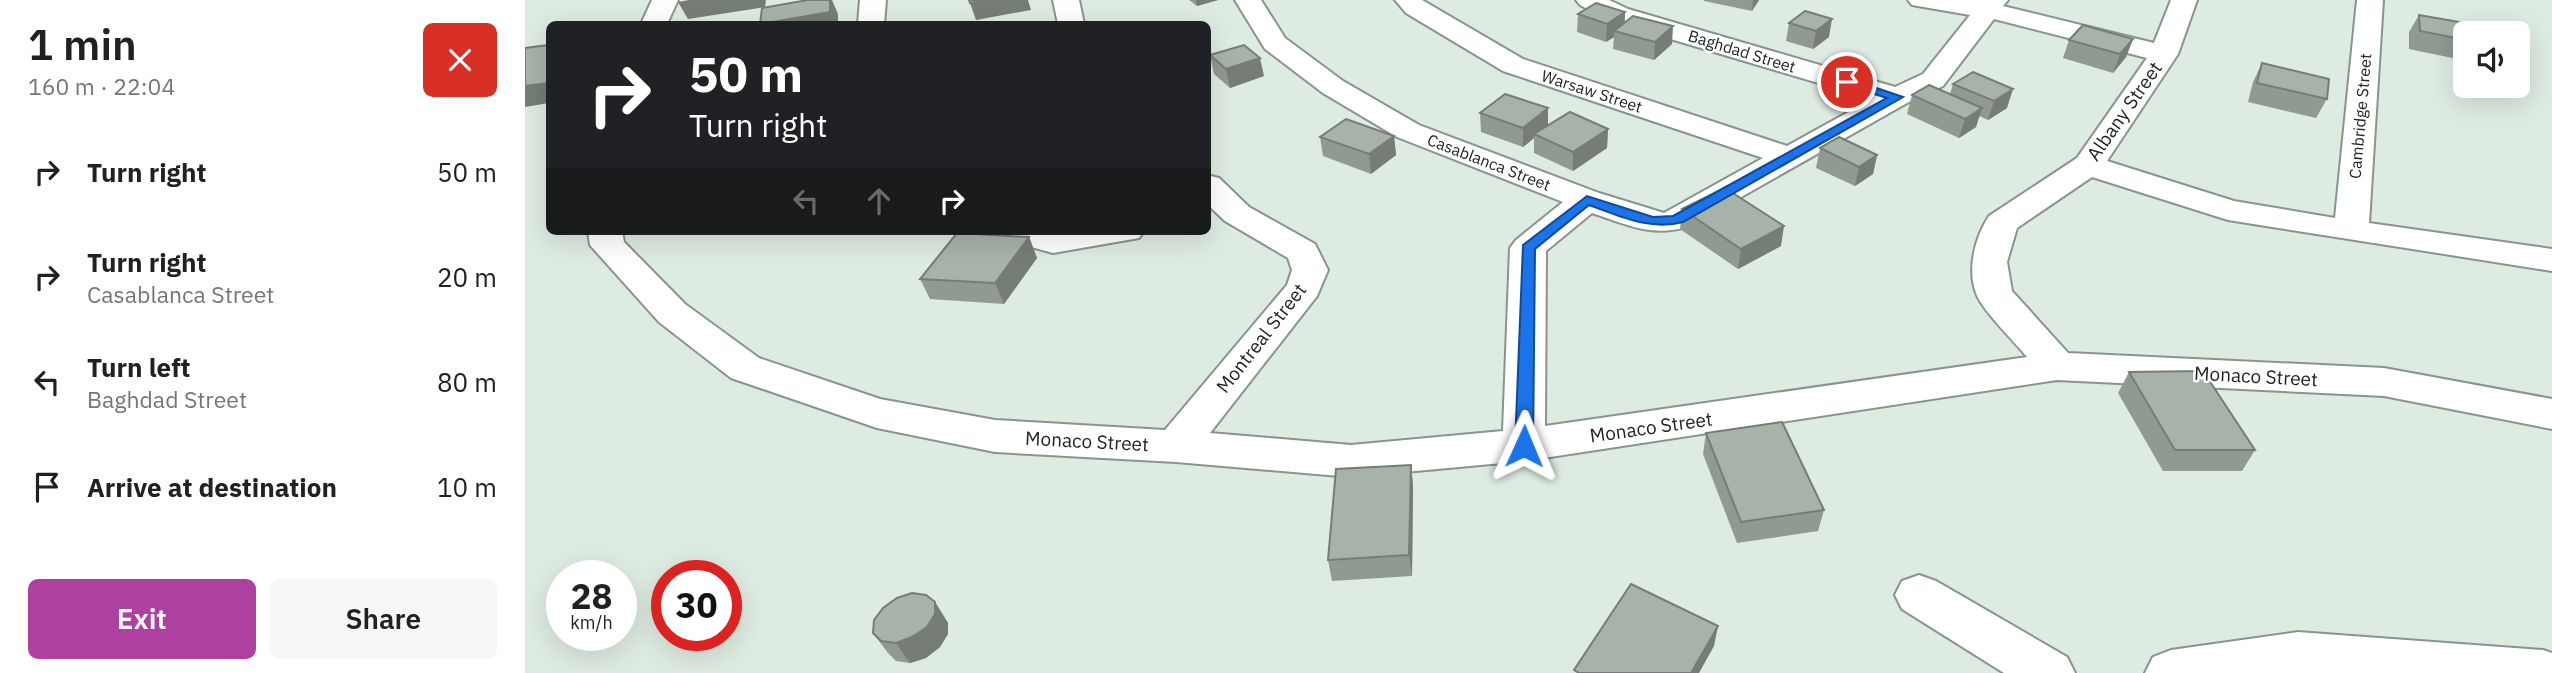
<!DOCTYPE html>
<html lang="en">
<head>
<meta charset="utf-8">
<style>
	:root { --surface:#fff; --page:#f6f6f6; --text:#202124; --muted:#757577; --accent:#ae41a0 }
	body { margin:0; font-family:"IBM Plex Sans",sans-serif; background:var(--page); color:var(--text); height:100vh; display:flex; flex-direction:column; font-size:26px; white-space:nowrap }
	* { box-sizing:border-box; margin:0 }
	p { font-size:23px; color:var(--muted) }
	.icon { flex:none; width:38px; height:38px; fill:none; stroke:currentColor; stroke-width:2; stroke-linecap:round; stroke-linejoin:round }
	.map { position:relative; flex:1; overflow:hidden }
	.side { display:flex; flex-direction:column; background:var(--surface); width:525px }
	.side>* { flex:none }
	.top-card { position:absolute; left:21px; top:21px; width:665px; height:214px; border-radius:10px; box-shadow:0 7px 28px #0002; background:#202124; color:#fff; overflow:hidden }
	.tools { position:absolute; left:1928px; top:21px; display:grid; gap:14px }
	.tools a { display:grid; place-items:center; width:77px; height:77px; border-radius:10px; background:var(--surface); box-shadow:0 7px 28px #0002; font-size:35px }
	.speed { position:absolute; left:21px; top:560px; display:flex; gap:14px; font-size:35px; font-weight:700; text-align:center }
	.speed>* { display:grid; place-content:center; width:91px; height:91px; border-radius:50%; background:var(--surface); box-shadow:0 7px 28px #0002; line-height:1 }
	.speed small { font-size:18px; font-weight:400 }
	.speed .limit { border:10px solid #d22; background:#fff; color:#111 }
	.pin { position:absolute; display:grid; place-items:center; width:60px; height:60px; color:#fff; margin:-30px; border:4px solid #fff; border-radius:50%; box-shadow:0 2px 7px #0007 }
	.me { position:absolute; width:77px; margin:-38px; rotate:1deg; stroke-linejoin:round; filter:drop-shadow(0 0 5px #0008) }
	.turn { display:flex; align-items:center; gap:24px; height:147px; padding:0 28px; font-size:32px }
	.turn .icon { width:91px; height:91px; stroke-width:2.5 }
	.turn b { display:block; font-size:49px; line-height:60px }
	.lanes { display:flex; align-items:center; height:66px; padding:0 28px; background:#0003; justify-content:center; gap:35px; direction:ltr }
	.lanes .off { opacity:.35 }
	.round { display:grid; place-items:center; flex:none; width:74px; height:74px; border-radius:10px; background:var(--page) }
	.overview { display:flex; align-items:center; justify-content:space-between; height:119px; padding:0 28px }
	h1 { font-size:42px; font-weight:600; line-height:52px }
	.button { display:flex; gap:14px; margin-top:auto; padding:14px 28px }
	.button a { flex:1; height:80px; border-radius:10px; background:var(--accent); color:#fff; font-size:28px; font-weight:600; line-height:80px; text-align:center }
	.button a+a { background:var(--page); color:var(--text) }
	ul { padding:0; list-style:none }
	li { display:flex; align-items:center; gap:21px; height:105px; padding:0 28px }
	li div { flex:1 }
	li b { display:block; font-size:26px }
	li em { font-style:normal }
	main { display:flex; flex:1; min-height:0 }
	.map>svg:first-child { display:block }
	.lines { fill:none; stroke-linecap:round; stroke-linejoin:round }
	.street-casing { stroke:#89958c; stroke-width:4 }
	.street { fill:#fff; fill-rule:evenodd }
	.wall { fill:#909a91 }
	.shaded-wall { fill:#757d76 }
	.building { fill:#a7b3a9; stroke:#757d76; stroke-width:2 }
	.route { fill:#1a73e8; stroke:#114b97; stroke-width:2 }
	.labels { text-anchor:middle; stroke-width:5; stroke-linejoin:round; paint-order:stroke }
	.far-street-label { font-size:16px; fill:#202521; stroke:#fff }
	.street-label { font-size:19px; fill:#202521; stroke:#fff }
</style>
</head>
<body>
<main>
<section class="side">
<div class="overview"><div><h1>1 min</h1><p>160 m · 22:04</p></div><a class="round" style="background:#d93025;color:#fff"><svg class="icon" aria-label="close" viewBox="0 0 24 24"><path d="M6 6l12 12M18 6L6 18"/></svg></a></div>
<ul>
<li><svg class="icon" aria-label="right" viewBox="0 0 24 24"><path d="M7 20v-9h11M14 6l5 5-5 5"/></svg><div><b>Turn right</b></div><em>50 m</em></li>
<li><svg class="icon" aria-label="right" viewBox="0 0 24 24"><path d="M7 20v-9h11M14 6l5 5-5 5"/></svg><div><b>Turn right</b><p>Casablanca Street</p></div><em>20 m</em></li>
<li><svg class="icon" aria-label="left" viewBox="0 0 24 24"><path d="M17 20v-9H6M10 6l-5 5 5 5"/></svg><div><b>Turn left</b><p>Baghdad Street</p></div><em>80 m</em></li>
<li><svg class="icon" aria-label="arrive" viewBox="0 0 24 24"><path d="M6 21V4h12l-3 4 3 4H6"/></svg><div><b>Arrive at destination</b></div><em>10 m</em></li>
</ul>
<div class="button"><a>Exit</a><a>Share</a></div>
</section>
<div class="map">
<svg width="2027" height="673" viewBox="0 0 2027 673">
	<rect width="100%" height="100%" fill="#deebe1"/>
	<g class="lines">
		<defs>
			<g id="street">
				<path d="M 127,0 L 153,0 L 142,24 L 116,24 Z"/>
				<path d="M 335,0 L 361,0 L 359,24 L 333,24 Z"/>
				<path d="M 528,0 L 554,0 L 559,24 L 533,24 Z"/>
				<path d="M 710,0 L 736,0 L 760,38 L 818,81 L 894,125 L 1074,193 L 1139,213 L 1238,158 L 978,71 L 881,13 L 870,0 L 897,0 L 998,59 L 1262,146 L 1347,99 L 1085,21 L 1055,5 L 1051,0 L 1084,0 L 1103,9 L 1370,87 L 1398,74 L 1445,15 L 1387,5 L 1383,0 L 1483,0 L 1478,6 L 1629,43 L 1646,0 L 1672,0 L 1653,54 L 1582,161 L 1709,201 L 1810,218 L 1832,0 L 1858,0 L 1844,223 L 2027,249 L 2027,271 L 1703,220 L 1567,177 L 1492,228 L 1482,262 L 1487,291 L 1543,353 L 1859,368 L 2027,399 L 2027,429 L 1859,396 L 1532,380 L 999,461 L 826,477 L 651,462 L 470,452 L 352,428 L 206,378 L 134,322 L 65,245 L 63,231 L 97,231 L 99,242 L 160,304 L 234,358 L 355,399 L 470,420 L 640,430 L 762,285 L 767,270 L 763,258 L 700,221 L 682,204 L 682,175 L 694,178 L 724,207 L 790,244 L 803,270 L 792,296 L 685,433 L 826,445 L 978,431 L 985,248 L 991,240 L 1038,202 L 872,137 L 798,93 L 740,49 ZM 1469,19 L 1622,58 L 1552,158 L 1464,216 C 1450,237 1442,269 1451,293 C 1456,309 1490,342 1502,357 L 1020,426 L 1021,251 L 1067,213 C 1104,225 1126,238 1165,226 L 1382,103 L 1418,86 Z"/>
				<path d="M 469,231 L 619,231 L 614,238 L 528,253 L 474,238 Z"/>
				<path d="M 1394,575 L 1411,581 L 1542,657 L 1550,673 L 1479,673 L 1377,609 L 1370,595 L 1377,581 Z"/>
				<path d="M 1773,632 L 2018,650 L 2027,653 L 2027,673 L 1620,673 L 1628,657 L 1646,650 Z"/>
			</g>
		</defs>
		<use href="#street" class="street-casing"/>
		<use href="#street" class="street"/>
	</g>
	<g class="wall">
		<path d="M 664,0 L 693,0 L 672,6 Z"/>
		<path d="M 1179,0 L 1234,0 L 1227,11 L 1179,1 Z"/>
		<path d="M 1280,11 L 1304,37 L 1288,49 L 1261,41 L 1264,23 Z"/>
		<path d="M 1100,12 L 1100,22 L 1147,44 L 1129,60 L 1088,49 L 1089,37 L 1081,42 L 1052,32 L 1053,14 Z"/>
		<path d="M 1894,15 L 1941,33 L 1941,55 L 1937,60 L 1884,49 L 1884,32 Z"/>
		<path d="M 1608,39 L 1601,57 L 1588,73 L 1538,58 L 1544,40 Z"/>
		<path d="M 685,55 L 739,76 L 705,88 L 689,74 Z"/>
		<path d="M 1737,63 L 1802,99 L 1791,118 L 1723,102 L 1728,82 Z"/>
		<path d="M 1448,72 L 1482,108 L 1463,120 L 1454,116 L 1451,127 L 1434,138 L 1382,114 L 1387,95 L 1425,94 L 1428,84 Z"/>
		<path d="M 1023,108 L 1023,126 L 1083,129 L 1082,148 L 1048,171 L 1009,153 L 1009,138 L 998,147 L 956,132 L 955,113 Z"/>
		<path d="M 869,136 L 871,155 L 846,174 L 798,156 L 795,137 Z"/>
		<path d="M 1295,148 L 1352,155 L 1348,174 L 1330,186 L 1291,168 Z"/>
		<path d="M 1157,209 L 1256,246 L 1213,269 L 1155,229 Z"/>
		<path d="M 504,237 L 512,258 L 479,304 L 405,299 L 395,279 Z"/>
		<path d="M 1604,372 L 1730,450 L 1717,471 L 1638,471 L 1593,393 Z"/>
		<path d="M 1181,433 L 1299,510 L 1293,531 L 1212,543 L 1178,454 Z"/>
		<path d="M 886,465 L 888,486 L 887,576 L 807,581 L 803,560 Z"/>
		<path d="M 410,602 L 423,623 L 423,634 L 415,647 L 401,658 L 385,663 L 371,661 L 363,653 L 348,633 Z"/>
	</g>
	<g class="shaded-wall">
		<path d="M 164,0 L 241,0 L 240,7 L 163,19 L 153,2 Z"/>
		<path d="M 305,0 L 307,0 L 313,14 L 313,24 L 236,24 Z"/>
		<path d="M 459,0 L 503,0 L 506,10 L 451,20 L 445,3 Z"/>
		<path d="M 671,0 L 693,0 L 672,6 Z"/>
		<path d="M 1228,0 L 1234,0 L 1227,11 Z"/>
		<path d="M 1100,12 L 1099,30 L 1089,31 L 1089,37 L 1081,42 L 1082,24 Z"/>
		<path d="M 1307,19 L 1304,37 L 1288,49 L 1291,31 Z"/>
		<path d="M 1148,26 L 1147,44 L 1129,60 L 1130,42 Z"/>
		<path d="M 1608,39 L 1601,57 L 1588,73 L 1595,54 Z"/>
		<path d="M 735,58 L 739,76 L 705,88 L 701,69 Z"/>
		<path d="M 24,83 L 24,103 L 0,107 L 0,86 Z"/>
		<path d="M 1488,89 L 1482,108 L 1463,120 L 1469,101 Z"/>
		<path d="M 1023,108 L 1023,127 L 1009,134 L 1009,138 L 998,147 L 998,128 Z"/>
		<path d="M 1457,108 L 1451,127 L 1434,138 L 1440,119 Z"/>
		<path d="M 1083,129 L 1082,148 L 1048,171 L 1048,152 Z"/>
		<path d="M 869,136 L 871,155 L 846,174 L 844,154 Z"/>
		<path d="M 1352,155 L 1348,174 L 1330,186 L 1334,167 Z"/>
		<path d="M 1259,226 L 1256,246 L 1213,269 L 1216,249 Z"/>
		<path d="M 504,237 L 512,258 L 479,304 L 470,283 Z"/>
		<path d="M 886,465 L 888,486 L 887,576 L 884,555 Z"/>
		<path d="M 410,602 L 423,623 L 423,634 L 415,647 L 401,658 L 385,663 L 371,643 Z"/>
		<path d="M 1193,626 L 1189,646 L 1174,673 L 1166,673 Z"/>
	</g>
	<g class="building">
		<path d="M 283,0 L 305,0 L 305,12 L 235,24 L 237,8 Z"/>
		<path d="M 444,0 L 459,0 L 445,3 Z"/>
		<path d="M 1071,3 L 1100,12 L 1082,24 L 1053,14 Z"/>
		<path d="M 1280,11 L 1307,19 L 1291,31 L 1264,23 Z"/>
		<path d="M 1894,15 L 1946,24 L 1947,33 L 1941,33 L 1941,40 L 1895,31 Z"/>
		<path d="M 1108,16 L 1148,26 L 1130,42 L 1089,31 Z"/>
		<path d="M 1558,25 L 1608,39 L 1595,54 L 1544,40 Z"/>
		<path d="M 24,45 L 24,83 L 0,86 L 0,48 Z"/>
		<path d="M 719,45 L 735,58 L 701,69 L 685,55 Z"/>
		<path d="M 1737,63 L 1804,79 L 1802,99 L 1732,83 Z"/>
		<path d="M 1448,72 L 1488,89 L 1469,101 L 1428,84 Z"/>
		<path d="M 1404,85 L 1457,108 L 1440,119 L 1387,95 Z"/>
		<path d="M 980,94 L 1023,108 L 998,128 L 955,113 Z"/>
		<path d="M 1045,112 L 1083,129 L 1048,152 L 1009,134 Z"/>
		<path d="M 821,119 L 869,136 L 844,154 L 795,137 Z"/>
		<path d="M 1314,137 L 1352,155 L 1334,167 L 1295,148 Z"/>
		<path d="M 1200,188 L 1259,226 L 1216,249 L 1157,209 Z"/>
		<path d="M 432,233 L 504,237 L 470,283 L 395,279 Z"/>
		<path d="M 1678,371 L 1730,450 L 1650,450 L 1604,372 Z"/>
		<path d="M 1257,422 L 1299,510 L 1216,522 L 1181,433 Z"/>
		<path d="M 886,465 L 884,555 L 803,560 L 811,469 Z"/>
		<path d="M 1106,584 L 1193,626 L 1166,673 L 1054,673 L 1049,670 Z"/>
		<path d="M 387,593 L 401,595 L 410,602 L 410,614 L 402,627 L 387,637 L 371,643 L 356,641 L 348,633 L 349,620 L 358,608 L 372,598 Z"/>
	</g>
	<path class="route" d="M 1322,78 L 1378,97 L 1158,222 C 1125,231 1095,216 1064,205 L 1010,249 L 1008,446 L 1005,450 L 993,450 L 990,446 L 998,245 L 1062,196 L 1128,217 L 1148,216 L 1362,98 L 1317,84 L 1316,82 Z"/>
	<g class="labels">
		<g class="far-street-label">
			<text transform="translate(1217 51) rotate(17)" y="6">Baghdad Street</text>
			<text transform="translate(1067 91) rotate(18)" y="6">Warsaw Street</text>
			<text transform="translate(1835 116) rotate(-85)" y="6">Cambridge Street</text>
			<text transform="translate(964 162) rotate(21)" y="6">Casablanca Street</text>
		</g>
		<g class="street-label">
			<text transform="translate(1599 111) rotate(-55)" y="7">Albany Street</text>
			<text transform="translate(736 338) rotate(-52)" y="7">Montreal Street</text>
			<text transform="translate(1731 376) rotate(3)" y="7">Monaco Street</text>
			<text transform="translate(1126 427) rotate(-8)" y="7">Monaco Street</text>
			<text transform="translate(562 441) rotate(3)" y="7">Monaco Street</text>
		</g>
	</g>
</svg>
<div class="tools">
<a><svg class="icon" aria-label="sound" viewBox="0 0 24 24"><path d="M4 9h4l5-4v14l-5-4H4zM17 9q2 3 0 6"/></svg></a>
</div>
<div class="speed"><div>28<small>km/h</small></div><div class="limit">30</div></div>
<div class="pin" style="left:1322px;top:82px;background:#d93025"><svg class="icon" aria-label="arrive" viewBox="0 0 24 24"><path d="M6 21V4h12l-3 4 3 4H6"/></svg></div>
<svg class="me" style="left:999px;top:446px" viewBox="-20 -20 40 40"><path d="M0-17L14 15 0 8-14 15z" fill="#1a73e8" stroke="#fff" stroke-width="4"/></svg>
<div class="top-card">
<div class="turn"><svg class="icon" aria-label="right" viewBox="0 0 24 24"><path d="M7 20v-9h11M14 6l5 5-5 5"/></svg><div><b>50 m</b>Turn right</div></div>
<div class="lanes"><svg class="icon off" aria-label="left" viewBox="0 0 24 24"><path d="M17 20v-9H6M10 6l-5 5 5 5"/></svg><svg class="icon off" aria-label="ahead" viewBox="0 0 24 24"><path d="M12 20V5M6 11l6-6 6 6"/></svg><svg class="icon" aria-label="right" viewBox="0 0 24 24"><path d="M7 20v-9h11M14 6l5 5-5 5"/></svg></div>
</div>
</div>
</main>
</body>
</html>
